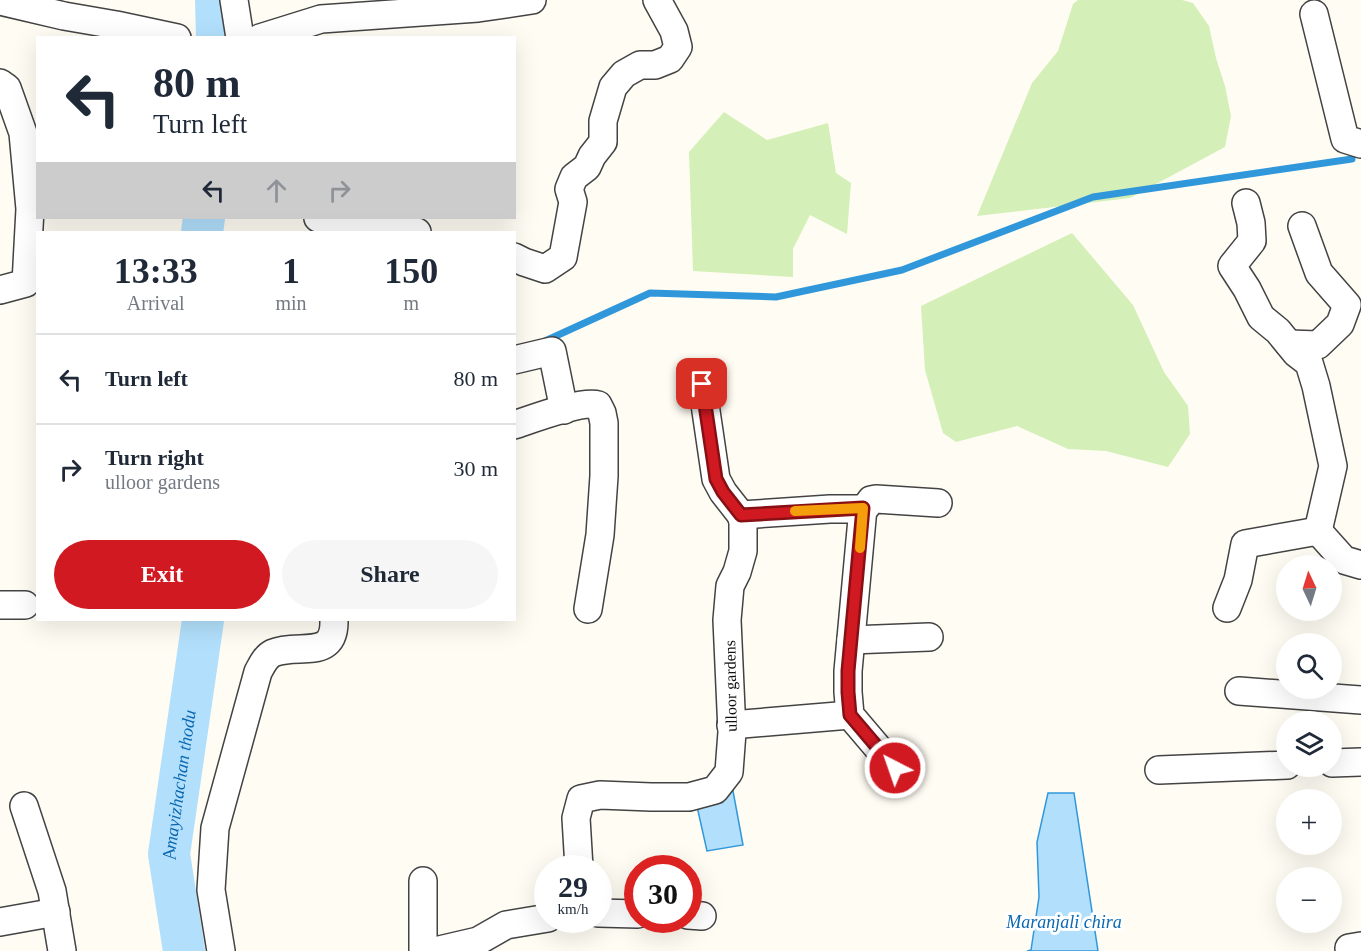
<!DOCTYPE html>
<html lang="en">
<head>
<meta charset="utf-8">
<style>
	:root { --surface:#fff; --page:#f6f6f7; --text:#1f2937; --muted:#747a83; --line:#e0e1e3; --accent:#d01921 }
	body { margin:0; font-family:"Times New Roman",serif; background:var(--page); color:var(--text); height:100vh; display:flex; flex-direction:column; font-size:22px; white-space:nowrap }
	* { box-sizing:border-box; margin:0 }
	p { font-size:20px; color:var(--muted) }
	.icon { flex:none; width:33px; height:33px; fill:none; stroke:currentColor; stroke-width:2; stroke-linecap:round; stroke-linejoin:round }
	.map { position:relative; flex:1; overflow:hidden }
	.sheet { position:absolute; left:36px; top:231px; width:480px; height:390px; display:flex; flex-direction:column; background:var(--surface); border-radius:0px; box-shadow:0 6px 24px #0002 }
	.sheet>* { flex:none }
	.guide { position:absolute; left:36px; top:36px; width:480px; height:183px; border-radius:0px; box-shadow:0 6px 24px #0002; background:#fff; color:var(--text); overflow:hidden }
	.needle { width:39px; rotate:356deg }
	.buttons { position:absolute; left:1276px; top:555px; display:grid; gap:12px }
	.buttons a { display:grid; place-items:center; width:66px; height:66px; border-radius:50%; background:var(--surface); box-shadow:0 6px 24px #0002; font-size:30px }
	.speed { position:absolute; left:534px; top:855px; display:flex; gap:12px; font-size:30px; font-weight:700; text-align:center }
	.speed>* { display:grid; place-content:center; width:78px; height:78px; border-radius:50%; background:var(--surface); box-shadow:0 6px 24px #0002; line-height:1 }
	.speed small { font-size:15px; font-weight:400 }
	.speed .limit { border:9px solid #d22; background:#fff; color:#111 }
	.pin { position:absolute; display:grid; place-items:center; width:51px; height:51px; color:#fff; margin:-26px; border-radius:12px; box-shadow:0 3px 9px #0006 }
	.me { position:absolute; width:66px; margin:-33px; rotate:319deg; stroke-linejoin:round; filter:drop-shadow(0 0 4px #0008) }
	.turn { display:flex; align-items:center; gap:21px; height:126px; padding:0 18px; font-size:27px }
	.turn .icon { width:78px; height:78px; stroke-width:2.5 }
	.turn b { display:block; font-size:42px; line-height:51px }
	.lanes { display:flex; align-items:center; height:57px; padding:0 18px; background:#0003; justify-content:center; gap:30px; direction:ltr }
	.lanes .off { opacity:.35 }
	.eta { display:flex; justify-content:space-evenly; align-items:center; height:102px; text-align:center }
	.eta b { font-size:36px; font-weight:700; line-height:42px }
	.primary-button { display:flex; gap:12px; margin-top:auto; padding:12px 18px }
	.primary-button a { flex:1; height:69px; border-radius:36px; background:var(--accent); color:#fff; font-size:24px; font-weight:700; line-height:69px; text-align:center }
	.primary-button a+a { background:var(--page); color:var(--text) }
	ul { padding:0; list-style:none }
	li { display:flex; align-items:center; gap:18px; height:90px; padding:0 18px; border-top:2px solid var(--line) }
	li div { flex:1 }
	li b { display:block; font-size:22px }
	li em { font-style:normal }
	.map>svg:first-child { display:block }
	.green { fill:#d4efb8 }
	.water { fill:#b2e0fc; stroke:#3197db; stroke-width:1.5 }
	.lines { fill:none; stroke-linecap:round; stroke-linejoin:round }
	.stream { stroke:#3197db; stroke-width:7 }
	.river { stroke:#b2e0fc; stroke-width:42 }
	.minor-casing { stroke:#434343; stroke-width:30 }
	.minor { stroke:#fff; stroke-width:27 }
	.route-casing { stroke:#871015; stroke-width:15 }
	.route { stroke:#d01921; stroke-width:10 }
	.slow { stroke:#f59e0b; stroke-width:10 }
	.labels { text-anchor:middle; stroke-width:6; stroke-linejoin:round; paint-order:stroke }
	.street-label { font-size:16px; fill:#101010; stroke:#fff }
	.water-label { font-size:18px; font-style:italic; fill:#0b67b0; stroke:#fff }
</style>
</head>
<body>
<div class="map">
<svg width="1361" height="951" viewBox="0 0 1361 951">
	<rect width="100%" height="100%" fill="#fffdf3"/>
	<g class="green">
		<path d="M 1078,0 L 1182,0 L 1193,3 L 1209,26 L 1216,58 L 1225,86 L 1231,116 L 1225,147 L 1130,198 L 977,216 L 1032,83 L 1058,51 L 1073,4 Z"/>
		<path d="M 724,112 L 767,140 L 828,123 L 836,173 L 851,183 L 847,234 L 810,215 L 793,249 L 793,277 L 693,271 L 689,152 Z"/>
		<path d="M 1072,233 L 1133,305 L 1164,372 L 1188,406 L 1190,434 L 1168,467 L 1106,451 L 1068,449 L 1017,426 L 956,442 L 943,433 L 925,370 L 921,306 Z"/>
	</g>
	<g class="water">
		<path d="M 733,791 L 743,845 L 707,851 L 696,802 Z"/>
		<path d="M 1048,793 L 1074,793 L 1098,951 L 1027,951 L 1031,950 L 1039,897 L 1037,842 Z"/>
	</g>
	<g class="lines">
		<path class="stream" d="M 545,341 L 650,293 L 776,297 L 902,270 L 1093,197 L 1352,159"/>
		<g class="river">
			<path d="M 216,0 L 217,38"/>
			<path d="M 202,232 L 204,218"/>
			<path id="s1" d="M 184,951 L 169,854 L 203,620"/>
		</g>
		<defs>
			<g id="minor">
				<path d="M 234,0 L 240,38"/>
				<path d="M 0,1 L 64,16 L 116,25 L 177,38"/>
				<path d="M 1314,14 L 1345,139 L 1361,144"/>
				<path d="M 260,38 L 321,19 L 478,8 L 532,0"/>
				<path d="M 0,83 L 7,88 L 23,133 L 30,209 L 26,283 L 0,290"/>
				<path d="M 1246,203 L 1251,223 L 1252,241 L 1232,266 L 1247,289 L 1261,317 L 1278,331 L 1296,353 L 1309,363 L 1316,386 L 1333,466 L 1318,531"/>
				<path d="M 318,218 L 417,232"/>
				<path d="M 514,257 L 524,262 L 545,269 L 563,257 L 573,202 L 569,189 L 574,177 L 587,167 L 592,156 L 603,142 L 603,121 L 613,87 L 624,74 L 640,65 L 655,65 L 670,59 L 678,47 L 674,31 L 657,0"/>
				<path d="M 1289,344 L 1318,345 L 1340,324 L 1347,305 L 1319,273 L 1302,226"/>
				<path d="M 514,360 L 552,351 L 564,410"/>
				<path d="M 514,425 C 532,419 582,400 598,405 L 602,413 L 604,423 L 604,476 L 600,535 L 588,609"/>
				<path d="M 863,508 L 848,671 L 848,692 L 850,715 L 895,768"/>
				<path d="M 741,515 L 830,509 L 860,509 L 866,507 L 871,500 L 876,499 L 938,503"/>
				<path d="M 0,605 L 25,605"/>
				<path d="M 1227,608 L 1238,580 L 1245,544 L 1318,531 L 1344,560 L 1361,565"/>
				<path d="M 851,640 L 929,637"/>
				<path d="M 1239,691 L 1361,700"/>
				<path d="M 731,725 L 850,715"/>
				<path d="M 1332,763 L 1361,762"/>
				<path d="M 1159,770 L 1287,765"/>
				<path d="M 24,806 L 52,891 L 62,951"/>
				<path d="M 579,868 L 576,818 L 581,799 L 600,795 L 651,797 L 689,797 L 715,790 L 729,772 L 732,732 L 727,620 L 730,586 L 737,572 L 743,551 L 743,522 L 741,515 L 723,492 L 716,479 L 702,384"/>
				<path d="M 598,913 L 638,914"/>
				<path d="M 688,915 L 702,916"/>
				<path d="M 0,922 L 56,912"/>
				<path d="M 1349,948 L 1361,946"/>
				<path d="M 221,951 L 211,890 L 215,828 L 258,672 C 262,665 265,657 273,653 C 298,642 335,662 334,620"/>
				<path d="M 423,951 L 423,881"/>
				<path d="M 435,951 L 478,941 L 506,925 L 548,918"/>
			</g>
		</defs>
		<use href="#minor" class="minor-casing"/>
		<use href="#minor" class="minor"/>
	</g>
	<g class="lines">
		<defs>
			<path id="route" d="M 702,384 L 716,479 L 723,492 L 741,515 L 863,508 L 848,671 L 848,692 L 850,715 L 895,768"/>
		</defs>
		<use href="#route" class="route-casing"/>
		<use href="#route" class="route"/>
		<path class="slow" d="M 795,511 L 863,508 L 860,548"/>
	</g>
	<g class="labels">
		<g class="street-label">
			<text transform="translate(730 686) rotate(-91)" y="6">ulloor gardens</text>
		</g>
		<g class="water-label">
			<text dy="6" stroke="none"><textPath href="#s1" startOffset="168">Amayizhachan thodu</textPath></text>
			<text x="1064" y="928">Maranjali chira</text>
		</g>
	</g>
</svg>
<div class="buttons">
<a><svg class="needle" viewBox="-14 -14 28 28"><path d="M0-13l5 13h-10z" fill="#e53935"/><path d="M0 13l5-13h-10z" fill="#747a83"/></svg></a>
<a><svg class="icon" aria-label="search" viewBox="0 0 24 24"><circle cx="10" cy="10" r="6"/><path d="M15 15l6 6"/></svg></a>
<a><svg class="icon" aria-label="layers" viewBox="0 0 24 24"><path d="M12 4l9 5-9 5-9-5zM3 14l9 5 9-5"/></svg></a>
<a>+</a>
<a>−</a>
</div>
<div class="speed"><div>29<small>km/h</small></div><div class="limit">30</div></div>
<div class="pin" style="left:702px;top:384px;background:#d93025"><svg class="icon" aria-label="arrive" viewBox="0 0 24 24"><path d="M6 21V4h12l-3 4 3 4H6"/></svg></div>
<svg class="me" style="left:895px;top:768px" viewBox="-20 -20 40 40"><circle r="17" fill="#d01921" stroke="#fff" stroke-width="3"/><path d="M0-11L8 9 0 5-8 9z" fill="#fff"/></svg>
<div class="guide">
<div class="turn"><svg class="icon" aria-label="left" viewBox="0 0 24 24"><path d="M17 20v-9H6M10 6l-5 5 5 5"/></svg><div><b>80 m</b>Turn left</div></div>
<div class="lanes"><svg class="icon" aria-label="left" viewBox="0 0 24 24"><path d="M17 20v-9H6M10 6l-5 5 5 5"/></svg><svg class="icon off" aria-label="ahead" viewBox="0 0 24 24"><path d="M12 20V5M6 11l6-6 6 6"/></svg><svg class="icon off" aria-label="right" viewBox="0 0 24 24"><path d="M7 20v-9h11M14 6l5 5-5 5"/></svg></div>
</div>
<section class="sheet">
<div class="eta">
<div><b>13:33</b><p>Arrival</p></div>
<div><b>1</b><p>min</p></div>
<div><b>150</b><p>m</p></div>
</div>
<ul>
<li><svg class="icon" aria-label="left" viewBox="0 0 24 24"><path d="M17 20v-9H6M10 6l-5 5 5 5"/></svg><div><b>Turn left</b></div><em>80 m</em></li>
<li><svg class="icon" aria-label="right" viewBox="0 0 24 24"><path d="M7 20v-9h11M14 6l5 5-5 5"/></svg><div><b>Turn right</b><p>ulloor gardens</p></div><em>30 m</em></li>
</ul>
<div class="primary-button"><a>Exit</a><a>Share</a></div>
</section>
</div>
</body>
</html>
